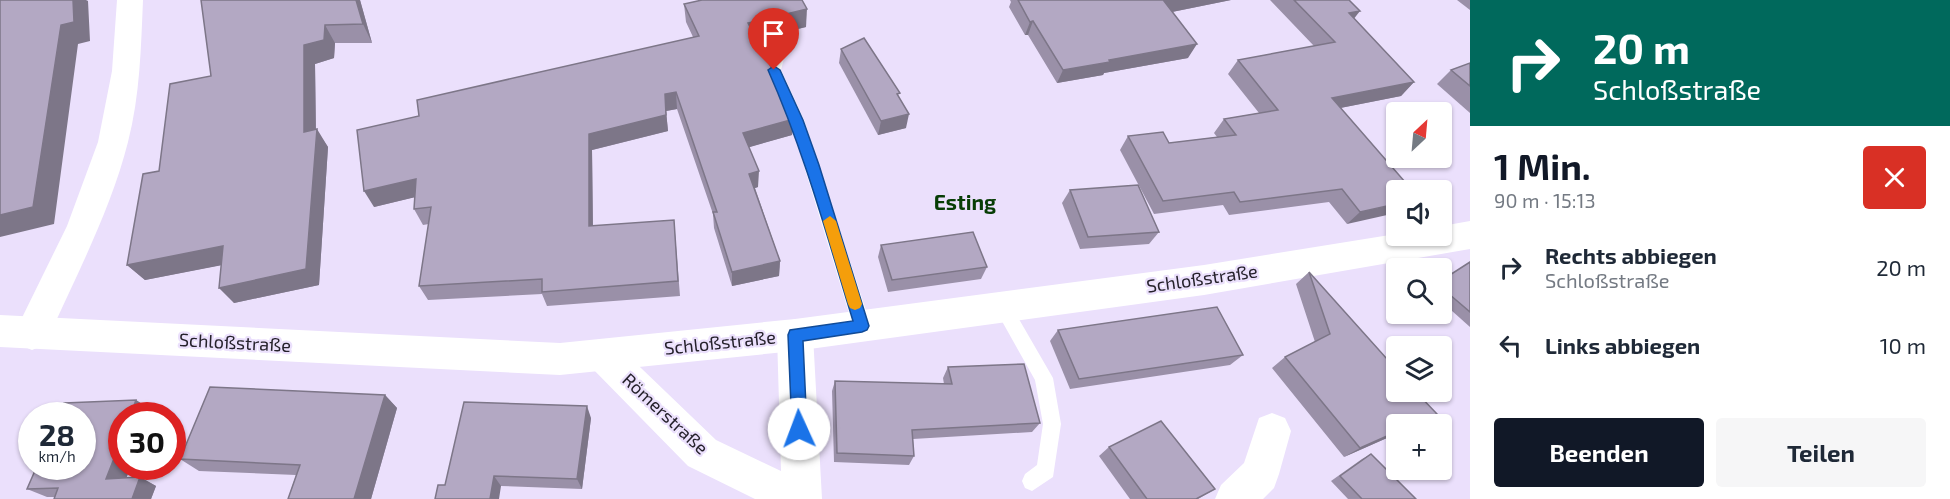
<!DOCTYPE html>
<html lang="de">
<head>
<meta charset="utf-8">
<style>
	:root { --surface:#fff; --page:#f6f6f7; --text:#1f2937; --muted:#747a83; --accent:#111827 }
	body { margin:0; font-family:"Exo 2",sans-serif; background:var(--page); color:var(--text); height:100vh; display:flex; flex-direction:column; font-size:22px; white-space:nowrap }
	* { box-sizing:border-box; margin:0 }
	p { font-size:20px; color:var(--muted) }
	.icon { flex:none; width:33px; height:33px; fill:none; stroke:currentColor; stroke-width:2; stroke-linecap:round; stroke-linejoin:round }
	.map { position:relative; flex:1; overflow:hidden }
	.sheet { display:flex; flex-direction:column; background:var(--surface); width:480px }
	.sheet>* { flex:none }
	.banner { background:#00695c; color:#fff; overflow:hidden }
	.needle { width:39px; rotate:26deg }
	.tools { position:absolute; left:1386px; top:102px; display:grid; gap:12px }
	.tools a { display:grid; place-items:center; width:66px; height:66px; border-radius:6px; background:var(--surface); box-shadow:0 2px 4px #0004; font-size:30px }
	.speed { position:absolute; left:18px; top:402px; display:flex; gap:12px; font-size:30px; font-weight:700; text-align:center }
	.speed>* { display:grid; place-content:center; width:78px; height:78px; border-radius:50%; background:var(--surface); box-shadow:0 2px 4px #0004; line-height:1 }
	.speed small { font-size:15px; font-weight:400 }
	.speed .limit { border:9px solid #d22; background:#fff; color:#111 }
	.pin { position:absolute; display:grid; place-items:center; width:51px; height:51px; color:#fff; margin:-62px -26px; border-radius:50% 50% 50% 0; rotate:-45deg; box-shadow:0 0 6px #0007 }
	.pin .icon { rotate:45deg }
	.me { position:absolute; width:66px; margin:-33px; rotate:358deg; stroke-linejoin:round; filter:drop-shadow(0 0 4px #0008) }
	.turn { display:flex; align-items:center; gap:21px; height:126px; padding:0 24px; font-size:27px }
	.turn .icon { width:78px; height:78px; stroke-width:2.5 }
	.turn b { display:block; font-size:42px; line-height:51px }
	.round { display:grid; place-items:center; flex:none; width:63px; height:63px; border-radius:6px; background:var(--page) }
	.overview { display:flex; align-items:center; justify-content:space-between; height:102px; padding:0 24px }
	h1 { font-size:36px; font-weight:700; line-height:45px; color:var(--accent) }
	.button { display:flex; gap:12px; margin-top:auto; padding:12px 24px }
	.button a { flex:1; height:69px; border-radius:6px; background:var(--accent); color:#fff; font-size:24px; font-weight:700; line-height:69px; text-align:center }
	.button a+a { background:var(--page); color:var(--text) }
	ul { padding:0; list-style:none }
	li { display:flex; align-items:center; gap:18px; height:78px; padding:0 24px }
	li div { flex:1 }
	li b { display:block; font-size:22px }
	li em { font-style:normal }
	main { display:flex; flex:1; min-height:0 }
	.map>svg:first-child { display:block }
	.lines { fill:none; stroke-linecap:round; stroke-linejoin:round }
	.service { fill:#fff; fill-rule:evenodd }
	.minor { fill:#fff; fill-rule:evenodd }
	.tertiary { fill:#fff; fill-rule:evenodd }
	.wall { fill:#9a90a8 }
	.shaded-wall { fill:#7d7688 }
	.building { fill:#b3a8c3; stroke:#7d7688; stroke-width:1.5 }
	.route { fill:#1a73e8; stroke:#114b97; stroke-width:1.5 }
	.slow { fill:#f59e0b }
	.labels { text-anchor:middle; stroke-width:4.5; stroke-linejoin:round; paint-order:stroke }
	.street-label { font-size:18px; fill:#25212b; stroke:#ebe0fc }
	.quarter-label { font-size:21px; font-weight:bold; fill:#073d05; stroke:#ebe0fc }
</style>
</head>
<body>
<main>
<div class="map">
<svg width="1470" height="499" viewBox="0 0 1470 499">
	<rect width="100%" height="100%" fill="#ebe0fc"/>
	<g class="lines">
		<g class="service">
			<path d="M 778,49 L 785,54 L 781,70 L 804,120 L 871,326 L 868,332 L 862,334 L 856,332 L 853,326 L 790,120 L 767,70 L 771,54 Z"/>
			<path d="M 1003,299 L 1009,302 L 1053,378 L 1061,424 L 1053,477 L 1032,491 L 1025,488 L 1022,481 L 1025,474 L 1037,465 L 1043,424 L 1035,380 L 994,307 L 997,302 Z"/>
		</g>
		<g class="minor">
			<path d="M 117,0 L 143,0 C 141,47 140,96 128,142 C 111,209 78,272 50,334 L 44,345 L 32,350 L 20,345 L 14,334 L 67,226 L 98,142 L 112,71 Z"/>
			<path d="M 795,319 L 807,324 L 813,335 L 822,499 L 755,499 L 688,466 L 590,366 L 585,355 L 590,344 L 603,339 L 616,344 L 716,440 L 781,471 L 777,335 L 783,324 Z"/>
			<path d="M 1272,413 L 1285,418 L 1291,431 L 1279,474 L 1274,488 L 1263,499 L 1215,499 L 1221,485 L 1244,463 L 1259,418 Z"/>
		</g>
		<path class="tertiary" d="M 1470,221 L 1470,249 L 1204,295 L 795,351 L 560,375 L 0,347 L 0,315 L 560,343 L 795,319 L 1204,265 L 1396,234 L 1396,236 L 1442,236 L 1442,226 Z"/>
	</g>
	<g class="wall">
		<path d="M 201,0 L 360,0 L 372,43 L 335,43 L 334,58 L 315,64 L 316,130 L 328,147 L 319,285 L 234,303 L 221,265 L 145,280 L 127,265 L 159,171 L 211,76 Z"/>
		<path d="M 1010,0 L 1231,0 L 1172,12 L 1188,58 L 1104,73 L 1103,75 L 1057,83 L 1028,35 L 1025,35 L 1009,7 L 1011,2 Z"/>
		<path d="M 1270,0 L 1349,0 L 1354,19 L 1414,82 L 1401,96 L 1340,108 L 1412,190 L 1347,224 L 1329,202 L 1229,215 L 1223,205 L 1154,214 L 1120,150 L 1128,136 L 1169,143 L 1217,137 L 1214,133 L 1224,119 L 1259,113 L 1228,74 L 1238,60 L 1314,46 Z"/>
		<path d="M 1457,0 L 1470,0 L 1470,10 Z"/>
		<path d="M 684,4 L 806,27 L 756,39 L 794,119 L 792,135 L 749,147 L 758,187 L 755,188 L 780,261 L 779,276 L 732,286 L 714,228 L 713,214 L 677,109 L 666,111 L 668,131 L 592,150 L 593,226 L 674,220 L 680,296 L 547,306 L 542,294 L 428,300 L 419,286 L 429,224 L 423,225 L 414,209 L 415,197 L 374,207 L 419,116 L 693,37 L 686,22 Z"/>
		<path d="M 841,49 L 899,97 L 906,128 L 878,135 L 839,63 Z"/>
		<path d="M 1470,63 L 1470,113 L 1437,84 L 1451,70 Z"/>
		<path d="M 1070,190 L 1159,232 L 1149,244 L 1080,249 L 1062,203 Z"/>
		<path d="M 881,245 L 987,267 L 981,279 L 888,292 L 878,257 Z"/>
		<path d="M 1470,262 L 1470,327 L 1442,302 L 1442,280 Z"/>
		<path d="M 1309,272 L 1396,424 L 1396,434 L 1344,457 L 1272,368 L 1285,357 L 1315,342 L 1296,284 Z"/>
		<path d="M 1058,330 L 1243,355 L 1230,365 L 1070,389 L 1050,341 Z"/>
		<path d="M 948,367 L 1040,423 L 1032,432 L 913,439 L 914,456 L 909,465 L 834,462 L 832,391 L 835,381 L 944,384 L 943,378 Z"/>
		<path d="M 385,395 L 397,408 L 371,499 L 288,499 L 296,475 L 199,471 L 180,459 Z"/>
		<path d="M 136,400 L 151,410 L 149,416 L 122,416 L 126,478 L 140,477 L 156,486 L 151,499 L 54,499 L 54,497 L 47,497 L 27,489 Z"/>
		<path d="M 591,418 L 582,489 L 501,486 L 445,485 Z"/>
		<path d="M 1109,447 L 1215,489 L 1198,499 L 1130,499 L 1099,456 Z"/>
		<path d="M 1371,454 L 1416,499 L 1348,499 L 1331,481 L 1362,459 Z"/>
	</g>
	<g class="shaded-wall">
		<path d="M 73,0 L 86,0 L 88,1 L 90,41 L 78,44 L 54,224 L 0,237 L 0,215 L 61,25 Z"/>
		<path d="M 356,0 L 360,0 L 372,43 L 363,24 Z"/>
		<path d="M 1171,0 L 1231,0 L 1157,15 L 1164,1 Z"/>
		<path d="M 807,9 L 806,27 L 748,41 L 748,23 Z"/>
		<path d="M 1360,11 L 1349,25 L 1349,13 Z"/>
		<path d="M 1033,21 L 1028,35 L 1025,35 L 1030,22 Z"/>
		<path d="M 325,25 L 335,43 L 334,58 L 315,64 L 316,145 L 317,129 L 328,147 L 319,285 L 234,303 L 219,288 L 304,132 L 304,45 Z"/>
		<path d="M 1197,44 L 1188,58 L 1104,73 L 1103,75 L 1057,83 L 1063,70 L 1109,60 Z"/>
		<path d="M 1414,82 L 1401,96 L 1320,112 L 1332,98 Z"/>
		<path d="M 676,92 L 677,109 L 666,111 L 668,131 L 592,150 L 593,241 L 589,226 L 589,134 L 665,94 Z"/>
		<path d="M 909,114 L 906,128 L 878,135 L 881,121 Z"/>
		<path d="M 794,119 L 792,135 L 743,149 L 743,133 Z"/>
		<path d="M 759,171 L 758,187 L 749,190 L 749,174 Z"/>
		<path d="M 416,179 L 424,195 L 374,207 L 364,191 Z"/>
		<path d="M 1396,204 L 1396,213 L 1347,224 L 1360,212 Z"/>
		<path d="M 223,246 L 238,262 L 145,280 L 127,265 Z"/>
		<path d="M 780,261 L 779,276 L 732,286 L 732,272 Z"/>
		<path d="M 385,395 L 397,408 L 371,499 L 354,499 Z"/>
		<path d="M 136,400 L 151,410 L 149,416 L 130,416 Z"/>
		<path d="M 587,406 L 591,418 L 582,489 L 577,479 Z"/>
		<path d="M 1396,432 L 1396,434 L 1344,457 L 1360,448 Z"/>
		<path d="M 122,438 L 122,466 L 131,466 L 123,487 L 106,479 Z"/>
		<path d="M 494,476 L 501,486 L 499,499 L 490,499 Z"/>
		<path d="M 140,477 L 156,486 L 151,499 L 132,499 Z"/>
	</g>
	<g class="building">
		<path d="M 0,0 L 73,0 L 74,22 L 61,25 L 33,207 L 0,215 Z"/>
		<path d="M 201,0 L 356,0 L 363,24 L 325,25 L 324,40 L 304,45 L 304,132 L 317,129 L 306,269 L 219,288 L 223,246 L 127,265 L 143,174 L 159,171 L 170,84 L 211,76 Z"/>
		<path d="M 702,0 L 802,0 L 807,9 L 748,23 L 782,88 L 794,119 L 743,133 L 759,171 L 749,174 L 780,261 L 732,272 L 713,212 L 717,212 L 676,92 L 665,94 L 666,115 L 589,134 L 589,226 L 674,220 L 678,281 L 542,292 L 542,279 L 419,286 L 431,207 L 414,209 L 416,179 L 364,191 L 357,130 L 419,116 L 417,100 L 699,36 L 684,4 Z"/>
		<path d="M 1018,0 L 1171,0 L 1164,1 L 1197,44 L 1109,60 L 1110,62 L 1063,70 L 1033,21 L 1030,22 Z"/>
		<path d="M 1294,0 L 1349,0 L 1360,11 L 1349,13 L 1414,82 L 1332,98 L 1412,190 L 1396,190 L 1396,204 L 1360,212 L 1342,189 L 1240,202 L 1234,192 L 1163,201 L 1128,136 L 1163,132 L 1169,143 L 1236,135 L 1224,119 L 1278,110 L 1238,60 L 1335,42 Z"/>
		<path d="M 864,38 L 900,93 L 897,94 L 909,114 L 881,121 L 841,49 Z"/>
		<path d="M 1470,63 L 1470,86 L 1451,70 Z"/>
		<path d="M 1138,185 L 1159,232 L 1088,237 L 1070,190 Z"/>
		<path d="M 973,232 L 987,267 L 892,280 L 881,245 Z"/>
		<path d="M 1470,262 L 1470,312 L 1442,288 L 1442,280 Z"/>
		<path d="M 1309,272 L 1396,369 L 1396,392 L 1416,392 L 1437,414 L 1414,424 L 1396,424 L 1396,432 L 1360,448 L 1285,357 L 1330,334 Z"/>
		<path d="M 1217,307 L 1243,355 L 1079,379 L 1058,330 Z"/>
		<path d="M 1024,364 L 1040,423 L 912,430 L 914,456 L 837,453 L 835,381 L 952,384 L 948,367 Z"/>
		<path d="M 210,387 L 385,395 L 354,499 L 288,499 L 300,465 L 180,459 Z"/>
		<path d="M 136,400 L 130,416 L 122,416 L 122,438 L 106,479 L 140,477 L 132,499 L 54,499 L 58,488 L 27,489 L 37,466 L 82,466 L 82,416 L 58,416 L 64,403 Z"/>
		<path d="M 464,402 L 587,406 L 577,479 L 494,476 L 490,499 L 435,499 L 438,485 L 445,485 Z"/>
		<path d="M 1161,421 L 1215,489 L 1196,499 L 1147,499 L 1109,447 Z"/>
		<path d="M 1371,454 L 1416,499 L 1362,499 L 1340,476 Z"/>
	</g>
	<path class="route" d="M 774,66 L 780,70 L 803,120 L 819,165 L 869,326 L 867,330 L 862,332 L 803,341 L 807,429 L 805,434 L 799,436 L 794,434 L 792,429 L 788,335 L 790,330 L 853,321 C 827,236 804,151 768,70 Z"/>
	<path class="slow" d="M 830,216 L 836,221 L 862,304 L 860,308 L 855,310 L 850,308 L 848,304 L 823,221 Z"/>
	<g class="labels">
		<g class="street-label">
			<text transform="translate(1202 279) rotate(-8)" y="6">Schloßstraße</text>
			<text transform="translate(235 343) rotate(3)" y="6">Schloßstraße</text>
			<text transform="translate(720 343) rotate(-6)" y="6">Schloßstraße</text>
			<text transform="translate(665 414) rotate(43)" y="6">Römerstraße</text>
		</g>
		<g class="quarter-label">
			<text x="965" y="210">Esting</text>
		</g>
	</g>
</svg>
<div class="tools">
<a><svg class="needle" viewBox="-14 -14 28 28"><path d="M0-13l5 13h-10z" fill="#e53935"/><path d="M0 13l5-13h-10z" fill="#747a83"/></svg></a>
<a><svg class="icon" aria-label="sound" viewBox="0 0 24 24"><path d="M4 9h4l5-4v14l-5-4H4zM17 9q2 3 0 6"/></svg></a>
<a><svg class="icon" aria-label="search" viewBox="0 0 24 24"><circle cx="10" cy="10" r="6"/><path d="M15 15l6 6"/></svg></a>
<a><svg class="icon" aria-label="layers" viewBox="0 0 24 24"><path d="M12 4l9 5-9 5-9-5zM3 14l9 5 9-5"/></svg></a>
<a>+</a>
</div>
<div class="speed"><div>28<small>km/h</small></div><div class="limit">30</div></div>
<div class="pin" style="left:774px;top:70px;background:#d93025"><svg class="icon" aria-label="arrive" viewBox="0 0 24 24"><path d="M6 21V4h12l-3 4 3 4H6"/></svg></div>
<svg class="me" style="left:799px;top:429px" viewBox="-20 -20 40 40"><circle r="19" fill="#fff"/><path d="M0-13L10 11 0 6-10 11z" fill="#1a73e8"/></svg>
</div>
<section class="sheet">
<div class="banner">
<div class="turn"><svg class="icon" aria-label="right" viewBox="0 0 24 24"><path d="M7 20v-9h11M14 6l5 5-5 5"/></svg><div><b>20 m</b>Schloßstraße</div></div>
</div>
<div class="overview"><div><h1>1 Min.</h1><p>90 m · 15:13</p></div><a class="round" style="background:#d93025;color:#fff"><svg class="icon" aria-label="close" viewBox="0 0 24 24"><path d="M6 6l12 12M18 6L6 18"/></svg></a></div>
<ul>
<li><svg class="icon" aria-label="right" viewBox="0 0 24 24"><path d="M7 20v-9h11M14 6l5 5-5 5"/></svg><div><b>Rechts abbiegen</b><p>Schloßstraße</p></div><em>20 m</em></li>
<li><svg class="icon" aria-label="left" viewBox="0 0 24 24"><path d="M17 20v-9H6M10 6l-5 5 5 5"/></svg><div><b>Links abbiegen</b></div><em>10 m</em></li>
</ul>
<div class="button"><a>Beenden</a><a>Teilen</a></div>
</section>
</main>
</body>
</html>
